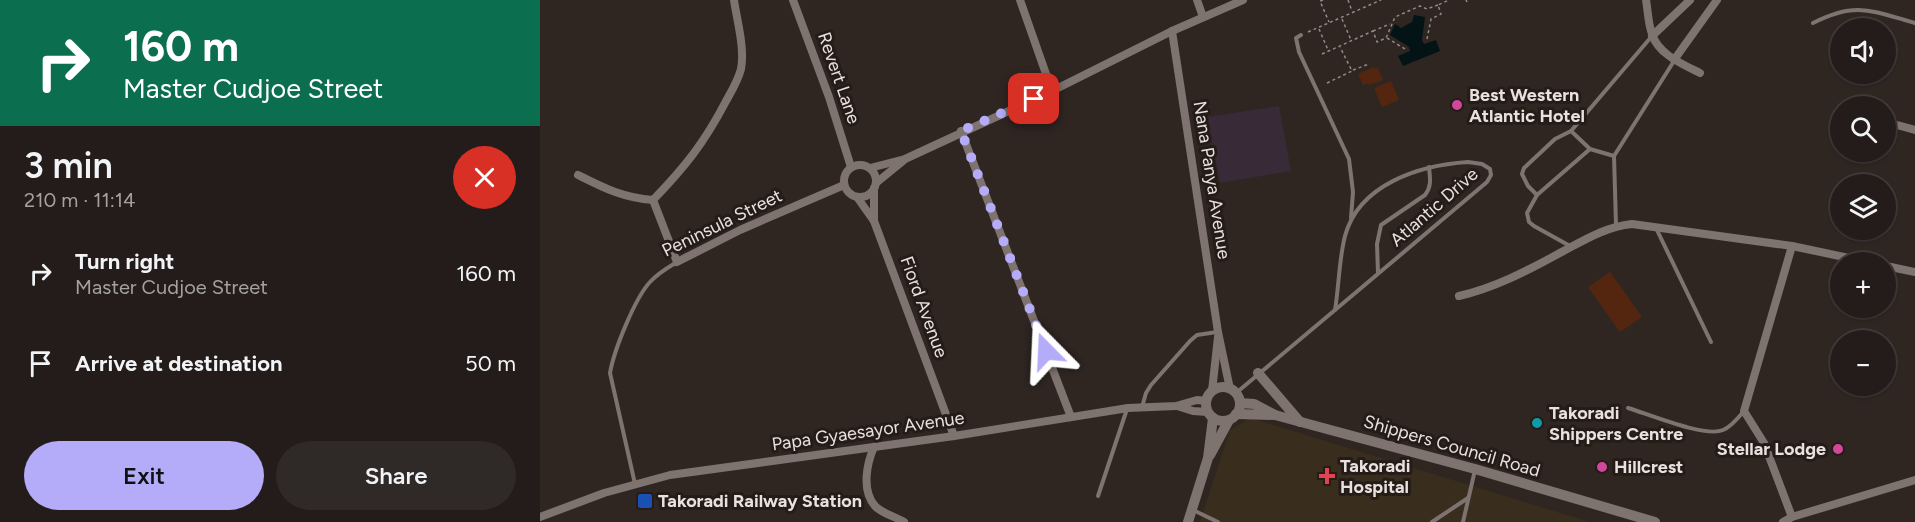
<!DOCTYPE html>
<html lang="en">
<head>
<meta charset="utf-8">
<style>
	:root { --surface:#231c1a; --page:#2f2927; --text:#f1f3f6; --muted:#a3a1a2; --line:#403a39; --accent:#b4acf9 }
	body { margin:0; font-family:Figtree,sans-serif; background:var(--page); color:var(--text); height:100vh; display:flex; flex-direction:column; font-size:22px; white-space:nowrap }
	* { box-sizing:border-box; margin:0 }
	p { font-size:20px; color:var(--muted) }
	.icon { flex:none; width:33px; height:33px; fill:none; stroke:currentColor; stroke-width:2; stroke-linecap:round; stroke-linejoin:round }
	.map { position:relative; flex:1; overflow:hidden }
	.drawer { display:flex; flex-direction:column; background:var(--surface); width:540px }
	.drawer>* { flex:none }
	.banner { background:#0b6e4f; color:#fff; overflow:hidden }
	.buttons { position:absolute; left:1290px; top:18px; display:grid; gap:12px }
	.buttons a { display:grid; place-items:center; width:66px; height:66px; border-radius:50%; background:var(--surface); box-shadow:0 2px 4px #0004,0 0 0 2px var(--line); font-size:30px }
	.pin { position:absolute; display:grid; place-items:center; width:51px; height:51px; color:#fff; margin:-26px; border-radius:12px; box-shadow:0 3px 9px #0006 }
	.me { position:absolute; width:66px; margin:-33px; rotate:339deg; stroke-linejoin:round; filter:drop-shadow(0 0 4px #0008) }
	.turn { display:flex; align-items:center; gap:21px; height:126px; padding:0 24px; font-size:27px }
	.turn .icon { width:78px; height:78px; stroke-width:2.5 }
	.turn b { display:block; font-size:42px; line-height:51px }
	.round { display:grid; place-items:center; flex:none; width:63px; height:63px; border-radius:32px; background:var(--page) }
	.head { display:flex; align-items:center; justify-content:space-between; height:102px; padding:0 24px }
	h1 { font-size:36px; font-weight:600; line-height:45px }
	.cta { display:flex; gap:12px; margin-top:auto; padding:12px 24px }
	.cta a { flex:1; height:69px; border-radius:36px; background:var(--accent); color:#111; font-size:24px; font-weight:600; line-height:69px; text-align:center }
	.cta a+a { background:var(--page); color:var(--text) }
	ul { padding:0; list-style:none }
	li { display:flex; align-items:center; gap:18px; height:90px; padding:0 24px }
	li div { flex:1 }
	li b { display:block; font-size:22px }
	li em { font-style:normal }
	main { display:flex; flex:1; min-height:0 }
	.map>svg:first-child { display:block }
	.commercial { fill:#382a36 }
	.medical { fill:#392d1e }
	.green { fill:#542610 }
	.water { fill:#041315 }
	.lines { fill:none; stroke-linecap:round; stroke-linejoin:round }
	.path { stroke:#928a87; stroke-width:1.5; stroke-dasharray:3 3; stroke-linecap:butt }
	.service { stroke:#7e736e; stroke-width:4 }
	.minor { stroke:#7e736e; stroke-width:8 }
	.tertiary { stroke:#7e736e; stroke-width:10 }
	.route { stroke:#b4acf9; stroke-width:10; stroke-dasharray:0 18 }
	.hotel-dot { fill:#d1479c; stroke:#251c18; stroke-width:2 }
	.culture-dot { fill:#0f9aa8; stroke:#251c18; stroke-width:2 }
	.health-dot { fill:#e0444e; stroke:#251c18; stroke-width:2 }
	.transit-dot { fill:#1a4fb4; stroke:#251c18; stroke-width:2 }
	.labels { text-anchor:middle; stroke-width:6; stroke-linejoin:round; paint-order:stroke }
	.street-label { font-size:18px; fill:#e8e1df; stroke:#251c18 }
	.poi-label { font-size:18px; font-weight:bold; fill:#e8e1df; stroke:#251c18; text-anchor:start }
</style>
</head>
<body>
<main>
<section class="drawer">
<div class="banner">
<div class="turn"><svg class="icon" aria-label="right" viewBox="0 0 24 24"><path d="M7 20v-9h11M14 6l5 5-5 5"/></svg><div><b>160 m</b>Master Cudjoe Street</div></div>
</div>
<div class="head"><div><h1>3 min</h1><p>210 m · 11:14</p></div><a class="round" style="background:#d93025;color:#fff"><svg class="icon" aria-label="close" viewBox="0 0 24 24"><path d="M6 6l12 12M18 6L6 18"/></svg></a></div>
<ul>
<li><svg class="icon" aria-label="right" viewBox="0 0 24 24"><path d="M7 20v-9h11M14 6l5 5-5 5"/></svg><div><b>Turn right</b><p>Master Cudjoe Street</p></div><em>160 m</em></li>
<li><svg class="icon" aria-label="arrive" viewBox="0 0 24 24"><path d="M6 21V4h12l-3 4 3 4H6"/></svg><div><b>Arrive at destination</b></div><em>50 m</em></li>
</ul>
<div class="cta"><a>Exit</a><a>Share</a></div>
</section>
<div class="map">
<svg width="1375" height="522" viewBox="0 0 1375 522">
	<rect width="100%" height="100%" fill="#2f2622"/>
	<path class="commercial" d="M 739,106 L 751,171 L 680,183 L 667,117 Z"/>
	<path class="medical" d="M 710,418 L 1050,522 L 660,522 L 690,430 Z"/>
	<g class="green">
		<path d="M 834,67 L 835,69 L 838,68 L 843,80 L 829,85 L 828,83 L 823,85 L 818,74 Z"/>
		<path d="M 851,81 L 859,100 L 842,107 L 834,88 Z"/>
		<path d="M 1070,272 L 1102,317 L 1080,332 L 1048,287 Z"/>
	</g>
	<path class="water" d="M 874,15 L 885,17 L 882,40 L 884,44 L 896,40 L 900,51 L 863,66 L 858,56 L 870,51 L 869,47 L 850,35 L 855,24 L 861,28 L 872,22 Z"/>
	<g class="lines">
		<g class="path">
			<path d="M 783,0 L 780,1 L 789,22"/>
			<path d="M 808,0 L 812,11"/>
			<path d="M 926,0 L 927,2"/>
			<path d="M 802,19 L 811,40"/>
			<path d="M 779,29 L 788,50"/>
			<path d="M 833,31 L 850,24"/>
			<path d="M 768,32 L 841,0"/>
			<path d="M 847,38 L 865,49"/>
			<path d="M 887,39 L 891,19 L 901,14 L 898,5 L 909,0"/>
			<path d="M 782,54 L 833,31 L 837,42 L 846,38 L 855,17 L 880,6 L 887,9 L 898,5"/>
			<path d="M 813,70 L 829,64"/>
			<path d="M 787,83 L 812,71 L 800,47"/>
		</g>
		<g class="service">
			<path d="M 1273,23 C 1316,1 1332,11 1375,23"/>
			<path d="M 761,35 L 756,38 L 759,52 L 809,159 L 813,192 L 811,218"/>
			<path d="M 1031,131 L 1050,149 L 1074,156"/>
			<path d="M 928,162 L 942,164 L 950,169 L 951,175 L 947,182 L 795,310 C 799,286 799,259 805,236 C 819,184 880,165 928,162 Z"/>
			<path d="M 997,195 L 988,186 L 982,174 L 984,168 L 1015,139 L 1031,131 L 1112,36"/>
			<path d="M 1076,225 L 1074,156 L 1134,61"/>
			<path d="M 1116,228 L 1171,342"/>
			<path d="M 1030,246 L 994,226 L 989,222 L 987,213 L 997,195 L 1050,149"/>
			<path d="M 838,273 L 837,244 L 841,225 L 885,195 C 892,186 890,178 889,167"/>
			<path d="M 696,393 L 795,310"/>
			<path d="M 602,407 L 606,393 L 611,385 L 650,341 L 657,335 L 677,332"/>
			<path d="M 1088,408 C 1108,414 1166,438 1183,430 C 1191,427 1198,418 1204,411"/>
			<path d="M 95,484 L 70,373 C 74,350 95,298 110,282 C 118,273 127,268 137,262"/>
			<path d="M 558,496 L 587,409"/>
			<path d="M 653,510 L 678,522"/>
			<path d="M 892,522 L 928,498"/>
			<path d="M 923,522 L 935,470"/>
		</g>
		<g class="minor">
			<path d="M 253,0 L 289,97 L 311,167"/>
			<path d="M 480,0 L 512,91"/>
			<path d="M 657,0 L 663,17"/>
			<path d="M 1106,0 C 1108,11 1108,23 1112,34 C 1118,54 1142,64 1160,73"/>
			<path d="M 632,31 L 678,332 L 690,389"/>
			<path d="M 1112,36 L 1150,0"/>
			<path d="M 1134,60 L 1177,0"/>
			<path d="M 1346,122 L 1375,130"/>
			<path d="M 421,131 L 531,417"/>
			<circle cx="320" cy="181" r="16"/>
			<path d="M 330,168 L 365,159 L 512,91 L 632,31 L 703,0"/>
			<path d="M 38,175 C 64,188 83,198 113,200 C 145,167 164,143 185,103 C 191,92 198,81 201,69 C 205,48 197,21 194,0"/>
			<path d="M 336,183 L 363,161"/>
			<path d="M 334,188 L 334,221 L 414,436"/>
			<path d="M 317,197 L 334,221"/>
			<path d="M 113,200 L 137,262 L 200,230 L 304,185"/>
			<path d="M 1346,266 L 1375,272"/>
			<path d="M 919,296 C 954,288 987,271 1018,254 C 1043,241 1064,227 1092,224 L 1252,246 L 1328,262"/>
			<path d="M 672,391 L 678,337"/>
			<path d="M 637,406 L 653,411 L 668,412"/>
			<path d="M 334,447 C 327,463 321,490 335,506 C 341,513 356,517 364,522"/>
			<path d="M 0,517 L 64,493 L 130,475 L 414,436 L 588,408 L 636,406 L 657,400 L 666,401"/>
			<path d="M 1252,517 L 1224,443 L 1204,411 L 1252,246"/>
			<path d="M 1243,522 L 1252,517 L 1375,480"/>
		</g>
		<g class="tertiary">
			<path d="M 718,373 L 760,422"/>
			<circle cx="683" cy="404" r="17"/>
			<path d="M 700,403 L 714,404 L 735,415 L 935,469 L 1115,522"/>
			<path d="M 696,414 L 735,415"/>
			<path d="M 670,455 L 689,420"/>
			<path d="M 648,522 L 668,458 L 673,418"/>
		</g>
	</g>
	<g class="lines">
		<path class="route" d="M 494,99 L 421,131 L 506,351"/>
	</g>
	<g class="hotel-dot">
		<circle cx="917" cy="105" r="6"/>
		<circle cx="1298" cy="449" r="6"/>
		<circle cx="1062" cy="467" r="6"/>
	</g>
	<circle class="culture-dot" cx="997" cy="423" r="6"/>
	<path class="health-dot" d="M784 467h6v6h6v6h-6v6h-6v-6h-6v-6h6z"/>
	<rect class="transit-dot" x="97" y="493" width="16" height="16" rx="3"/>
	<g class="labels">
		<g class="street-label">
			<text transform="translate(299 78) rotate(71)" y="6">Revert Lane</text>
			<text transform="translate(672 180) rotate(81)" y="6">Nana Panya Avenue</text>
			<text transform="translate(894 207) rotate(-41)" y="6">Atlantic Drive</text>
			<text transform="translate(182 223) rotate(-26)" y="6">Peninsula Street</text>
			<text transform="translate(384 307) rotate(70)" y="6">Fiord Avenue</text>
			<text transform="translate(328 431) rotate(-8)" y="6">Papa Gyaesayor Avenue</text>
			<text transform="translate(912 446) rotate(16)" y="6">Shippers Council Road</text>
		</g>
		<g class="poi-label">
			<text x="929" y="101">Best Western<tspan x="929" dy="21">Atlantic Hotel</tspan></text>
			<text x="1009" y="419">Takoradi<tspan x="1009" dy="21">Shippers Centre</tspan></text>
			<text x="1286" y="455" text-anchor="end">Stellar Lodge</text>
			<text x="800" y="472">Takoradi<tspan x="800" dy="21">Hospital</tspan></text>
			<text x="1074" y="473">Hillcrest</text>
			<text x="118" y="507">Takoradi Railway Station</text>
		</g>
	</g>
</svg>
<div class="buttons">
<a><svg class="icon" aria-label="sound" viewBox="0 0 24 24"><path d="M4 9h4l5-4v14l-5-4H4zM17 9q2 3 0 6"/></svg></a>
<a><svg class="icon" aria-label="search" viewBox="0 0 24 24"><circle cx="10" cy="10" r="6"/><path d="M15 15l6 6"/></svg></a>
<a><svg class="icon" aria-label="layers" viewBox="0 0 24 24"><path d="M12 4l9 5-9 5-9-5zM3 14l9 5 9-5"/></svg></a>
<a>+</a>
<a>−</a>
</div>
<div class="pin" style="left:494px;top:99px;background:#d93025"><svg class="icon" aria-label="arrive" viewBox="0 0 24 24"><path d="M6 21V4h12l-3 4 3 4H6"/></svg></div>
<svg class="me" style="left:506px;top:351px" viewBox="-20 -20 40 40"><path d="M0-17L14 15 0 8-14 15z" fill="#b4acf9" stroke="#fff" stroke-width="4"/></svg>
</div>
</main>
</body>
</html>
